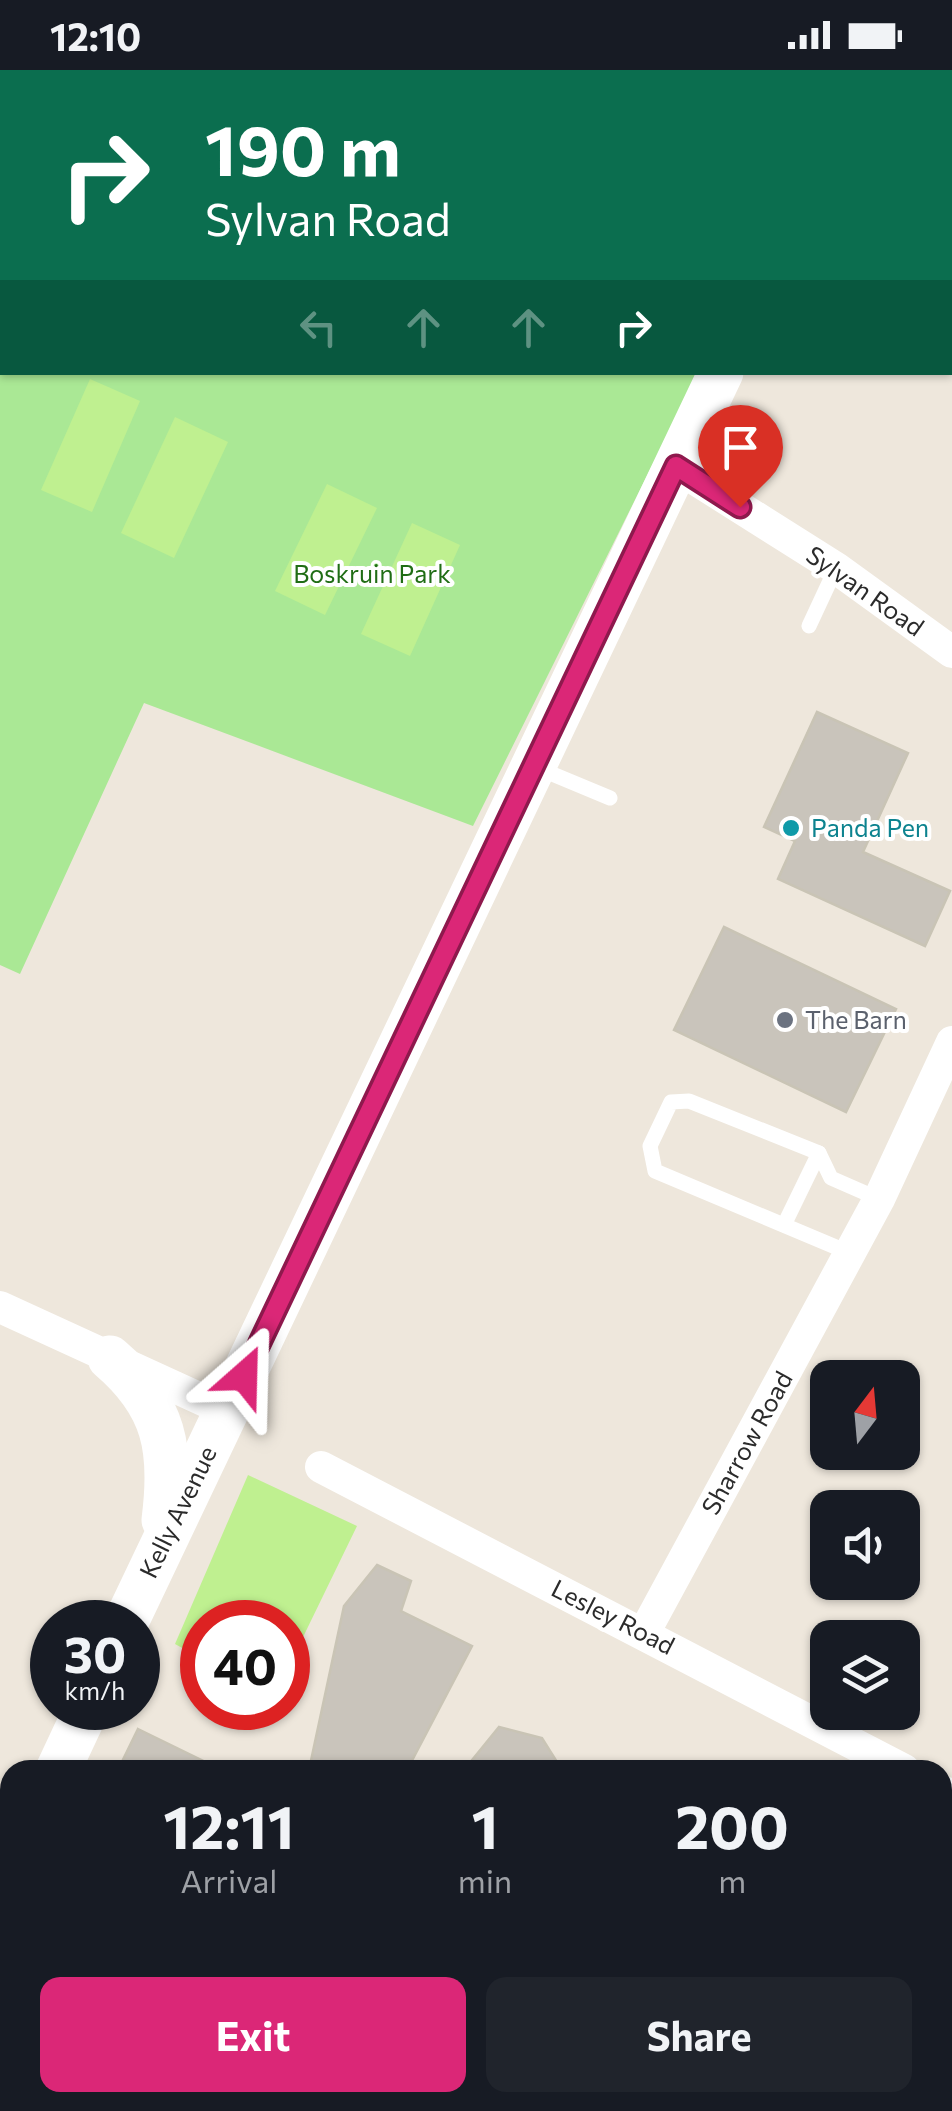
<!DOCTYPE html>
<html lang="en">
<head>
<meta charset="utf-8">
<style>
	:root { --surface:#171b24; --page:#20242c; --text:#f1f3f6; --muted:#9ea1a6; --accent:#db2777 }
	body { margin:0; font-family:Commissioner,sans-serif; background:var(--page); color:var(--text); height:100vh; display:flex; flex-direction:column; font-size:38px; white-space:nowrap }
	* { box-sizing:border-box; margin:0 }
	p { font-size:32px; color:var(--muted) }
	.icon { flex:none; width:55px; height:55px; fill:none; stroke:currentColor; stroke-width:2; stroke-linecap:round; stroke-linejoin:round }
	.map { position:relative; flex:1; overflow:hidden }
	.drawer { position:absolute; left:0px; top:1690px; width:952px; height:352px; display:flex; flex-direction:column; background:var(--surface); border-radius:30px 30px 0 0; box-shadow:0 2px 8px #0004 }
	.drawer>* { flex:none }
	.top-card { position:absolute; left:0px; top:0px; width:952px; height:305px; box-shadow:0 2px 8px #0004; background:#0b6e4f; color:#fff; overflow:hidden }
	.needle { width:65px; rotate:16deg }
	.controls { position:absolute; left:810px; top:1290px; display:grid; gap:20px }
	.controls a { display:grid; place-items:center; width:110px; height:110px; border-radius:20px; background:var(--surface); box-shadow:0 2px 8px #0004; font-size:50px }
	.speed { position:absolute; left:30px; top:1530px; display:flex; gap:20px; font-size:50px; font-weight:700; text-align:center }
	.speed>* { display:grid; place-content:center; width:130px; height:130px; border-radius:50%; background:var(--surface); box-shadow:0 2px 8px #0004; line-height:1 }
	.speed small { font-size:25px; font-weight:400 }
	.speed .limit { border:15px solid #d22; background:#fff; color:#111 }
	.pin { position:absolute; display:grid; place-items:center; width:85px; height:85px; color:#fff; margin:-102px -42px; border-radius:50% 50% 50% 0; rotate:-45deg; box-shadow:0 0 10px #0007 }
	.pin .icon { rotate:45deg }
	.me { position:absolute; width:110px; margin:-55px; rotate:25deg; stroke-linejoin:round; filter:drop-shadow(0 0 8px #0008) }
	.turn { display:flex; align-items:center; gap:35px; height:210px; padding:0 40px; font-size:45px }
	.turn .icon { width:130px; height:130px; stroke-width:2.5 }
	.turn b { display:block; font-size:70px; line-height:85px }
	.lanes { display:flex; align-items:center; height:95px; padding:0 40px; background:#0003; justify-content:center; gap:50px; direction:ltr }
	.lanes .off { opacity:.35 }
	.eta { display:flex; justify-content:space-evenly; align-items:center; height:170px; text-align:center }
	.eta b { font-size:60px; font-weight:700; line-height:70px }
	.cta { display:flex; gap:20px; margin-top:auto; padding:20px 40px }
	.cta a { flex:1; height:115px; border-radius:20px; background:var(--accent); color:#fff; font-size:40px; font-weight:700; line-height:115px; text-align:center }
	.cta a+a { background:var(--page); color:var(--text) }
	.status { display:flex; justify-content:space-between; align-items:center; height:70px; padding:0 50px; background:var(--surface); direction:ltr }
	.status svg { height:28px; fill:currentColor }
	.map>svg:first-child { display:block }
	.green { fill:#aae895 }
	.pitch { fill:#bff090 }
	.building { fill:#c9c4bb; stroke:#c9c4b5; stroke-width:2.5 }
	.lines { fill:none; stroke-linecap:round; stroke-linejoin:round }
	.lane { stroke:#fff; stroke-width:15 }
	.street { stroke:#fff; stroke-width:32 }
	.secondary { stroke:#fff; stroke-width:45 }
	.route-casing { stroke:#8e194d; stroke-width:25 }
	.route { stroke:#db2777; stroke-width:18 }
	.culture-dot { fill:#0f9aa8; stroke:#fff; stroke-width:4 }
	.worship-dot { fill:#6b7280; stroke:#fff; stroke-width:4 }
	.labels { text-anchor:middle; stroke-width:8; stroke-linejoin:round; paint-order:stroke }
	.park-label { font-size:25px; fill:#206d15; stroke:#fff }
	.street-label { font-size:25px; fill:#2b2b2b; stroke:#fff }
	.culture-label { font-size:25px; fill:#0d838f; stroke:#fff; text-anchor:start }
	.worship-label { font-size:25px; fill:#5b616d; stroke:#fff; text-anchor:start }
</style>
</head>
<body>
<div class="status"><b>12:10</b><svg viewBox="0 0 49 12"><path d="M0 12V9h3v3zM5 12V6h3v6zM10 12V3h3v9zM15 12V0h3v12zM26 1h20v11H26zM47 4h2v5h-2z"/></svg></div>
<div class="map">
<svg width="952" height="2041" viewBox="0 0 952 2041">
	<rect width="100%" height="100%" fill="#eee7dc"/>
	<path class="green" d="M 0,125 L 2,302 L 698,303 L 473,756 L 144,633 L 20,904 L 0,895 Z"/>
	<g class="pitch">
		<path d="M 90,309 L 140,331 L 92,442 L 41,420 Z"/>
		<path d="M 175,347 L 228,372 L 174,488 L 121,463 Z"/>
		<path d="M 327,414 L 377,438 L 325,545 L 275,521 Z"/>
		<path d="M 412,453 L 460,475 L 410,586 L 361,564 Z"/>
		<path d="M 248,1405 L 357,1456 L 288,1598 L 288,1552 L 202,1552 L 202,1589 L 175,1574 Z"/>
	</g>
	<g class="building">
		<path d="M 817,642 L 908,683 L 863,782 L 950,821 L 925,876 L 778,809 L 795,771 L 764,757 Z"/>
		<path d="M 724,857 L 896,939 L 846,1042 L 674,960 Z"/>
		<path d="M 377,1495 L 411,1511 L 401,1541 L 472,1576 L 407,1700 L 309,1700 L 344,1536 Z"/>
		<path d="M 499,1657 L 542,1668 L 562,1700 L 464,1700 Z"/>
		<path d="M 138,1659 L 222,1700 L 118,1700 Z"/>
	</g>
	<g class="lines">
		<g class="lane">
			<path d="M 437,0 L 442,2"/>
			<path d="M 809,556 L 836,498"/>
			<path d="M 538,698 L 610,728"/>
			<path d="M 784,1155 L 819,1083"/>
			<path d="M 850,1183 L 655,1101 L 650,1076 L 671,1032 L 689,1031 L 819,1083 L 831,1108 L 879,1129"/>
		</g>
		<g class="street">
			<path d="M 676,397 L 836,498 L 952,582"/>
			<path d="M 0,1237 L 227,1341"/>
			<path d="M 321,1397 L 904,1700"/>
			<path d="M 644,1563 L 879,1129 L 952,972"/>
			<path d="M 942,1721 L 952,1726"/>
			<path d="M 942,2010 L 952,1988"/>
			<path d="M 432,2032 L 447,2041"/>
			<path d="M 929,2041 L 932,2032"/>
		</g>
		<g class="secondary">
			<path d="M 866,2 L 867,0"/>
			<path d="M 110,1288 C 165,1335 173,1380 164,1450"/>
			<path d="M 126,1552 L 721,302"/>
			<path d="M 58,1700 L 87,1638"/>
			<path d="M 0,1825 L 10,1804"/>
		</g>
	</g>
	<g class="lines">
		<defs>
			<path id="route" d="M 244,1306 L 676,396 L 740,437"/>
		</defs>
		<use href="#route" class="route-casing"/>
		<use href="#route" class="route"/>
	</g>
	<circle class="culture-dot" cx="791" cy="758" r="10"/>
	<circle class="worship-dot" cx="785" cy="950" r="10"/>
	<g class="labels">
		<g class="park-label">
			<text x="372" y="513">Boskruin Park</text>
		</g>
		<g class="street-label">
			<text transform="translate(865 521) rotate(35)" y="9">Sylvan Road</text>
			<text transform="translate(747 1373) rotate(-61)" y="9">Sharrow Road</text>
			<text transform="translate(178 1442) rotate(-64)" y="9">Kelly Avenue</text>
			<text transform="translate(613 1547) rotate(27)" y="9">Lesley Road</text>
		</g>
		<g class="culture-label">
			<text x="811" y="767">Panda Pen</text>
		</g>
		<g class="worship-label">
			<text x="805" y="959">The Barn</text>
		</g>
	</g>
</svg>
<div class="controls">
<a><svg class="needle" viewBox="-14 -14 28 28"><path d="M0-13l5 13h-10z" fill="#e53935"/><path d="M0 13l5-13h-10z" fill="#9ea1a6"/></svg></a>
<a><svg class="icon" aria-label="sound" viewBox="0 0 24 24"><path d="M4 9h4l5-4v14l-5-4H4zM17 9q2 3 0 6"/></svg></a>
<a><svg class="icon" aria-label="layers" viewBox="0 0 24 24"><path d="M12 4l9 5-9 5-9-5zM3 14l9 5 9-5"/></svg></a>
</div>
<div class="speed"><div>30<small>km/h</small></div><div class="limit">40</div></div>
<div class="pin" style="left:740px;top:437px;background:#d93025"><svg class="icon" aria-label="arrive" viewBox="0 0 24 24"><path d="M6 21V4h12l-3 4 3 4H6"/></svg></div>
<svg class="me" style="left:244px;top:1306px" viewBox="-20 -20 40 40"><path d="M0-17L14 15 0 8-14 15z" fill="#db2777" stroke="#fff" stroke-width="4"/></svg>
<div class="top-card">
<div class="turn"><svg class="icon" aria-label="right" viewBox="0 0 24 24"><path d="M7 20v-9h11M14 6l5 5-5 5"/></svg><div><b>190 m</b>Sylvan Road</div></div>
<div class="lanes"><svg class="icon off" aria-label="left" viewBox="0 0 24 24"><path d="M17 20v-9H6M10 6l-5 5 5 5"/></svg><svg class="icon off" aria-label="ahead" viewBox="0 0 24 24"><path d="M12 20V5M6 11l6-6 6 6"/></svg><svg class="icon off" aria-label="ahead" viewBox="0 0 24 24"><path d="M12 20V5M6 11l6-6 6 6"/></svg><svg class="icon" aria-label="right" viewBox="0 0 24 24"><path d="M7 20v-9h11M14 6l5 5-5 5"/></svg></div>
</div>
<section class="drawer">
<div class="eta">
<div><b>12:11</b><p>Arrival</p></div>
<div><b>1</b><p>min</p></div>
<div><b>200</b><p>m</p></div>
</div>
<div class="cta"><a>Exit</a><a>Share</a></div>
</section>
</div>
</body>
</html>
